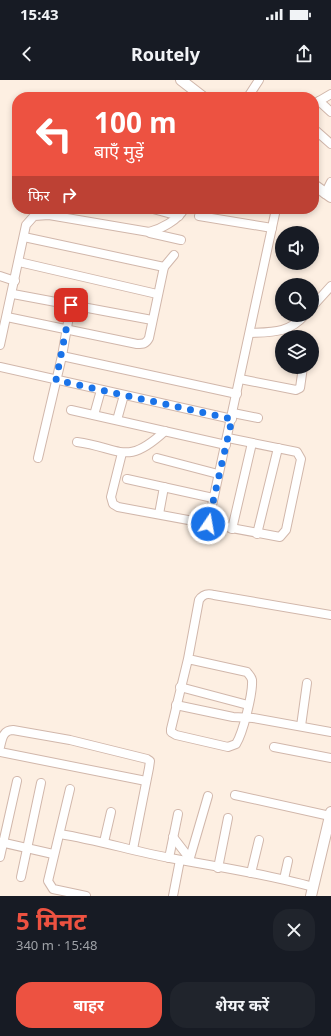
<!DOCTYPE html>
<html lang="hi">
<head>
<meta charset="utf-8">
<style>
	:root { --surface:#171b24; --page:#20242c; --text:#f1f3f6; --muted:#9ea1a6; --accent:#ed5241 }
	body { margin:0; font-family:"Noto Sans","Noto Sans Devanagari",sans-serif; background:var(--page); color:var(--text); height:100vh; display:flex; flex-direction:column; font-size:15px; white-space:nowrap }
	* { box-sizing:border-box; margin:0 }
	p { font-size:13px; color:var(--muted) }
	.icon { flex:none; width:22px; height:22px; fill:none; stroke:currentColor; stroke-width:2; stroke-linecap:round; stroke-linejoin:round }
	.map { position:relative; height:816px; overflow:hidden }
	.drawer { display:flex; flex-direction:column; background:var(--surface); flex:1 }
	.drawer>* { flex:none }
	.hud { position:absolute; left:12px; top:12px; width:307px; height:122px; border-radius:16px; box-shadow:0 2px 6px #0003; background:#ed5241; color:#fff; overflow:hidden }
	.buttons { position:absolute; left:275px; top:146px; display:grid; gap:8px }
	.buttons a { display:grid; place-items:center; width:44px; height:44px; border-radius:50%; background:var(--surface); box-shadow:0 2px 6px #0003; font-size:20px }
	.pin { position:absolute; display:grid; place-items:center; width:34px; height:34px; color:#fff; margin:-17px; border-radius:8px; box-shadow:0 2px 6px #0006 }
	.me { position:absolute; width:44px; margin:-22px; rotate:12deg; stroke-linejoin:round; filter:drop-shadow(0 0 3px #0008) }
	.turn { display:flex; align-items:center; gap:14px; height:84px; padding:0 16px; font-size:18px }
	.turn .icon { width:52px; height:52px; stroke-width:2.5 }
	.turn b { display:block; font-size:28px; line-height:34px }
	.then { display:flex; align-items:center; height:38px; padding:0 16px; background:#0003; gap:8px; font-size:15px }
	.round { display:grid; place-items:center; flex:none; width:42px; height:42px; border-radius:16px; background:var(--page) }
	.head { display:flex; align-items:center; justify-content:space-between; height:68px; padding:0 16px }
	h1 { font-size:24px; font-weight:700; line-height:30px; color:var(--accent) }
	.button { display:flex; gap:8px; margin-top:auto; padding:8px 16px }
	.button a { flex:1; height:46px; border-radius:16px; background:var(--accent); color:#fff; font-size:16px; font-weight:700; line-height:46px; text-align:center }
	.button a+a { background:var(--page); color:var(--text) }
	.status { display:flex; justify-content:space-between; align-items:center; height:28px; padding:0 20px; background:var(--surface); direction:ltr }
	.status svg { height:11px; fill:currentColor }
	header { display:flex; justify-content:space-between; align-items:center; height:52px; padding:0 16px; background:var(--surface); font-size:18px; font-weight:700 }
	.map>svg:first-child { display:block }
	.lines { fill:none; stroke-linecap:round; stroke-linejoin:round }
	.minor-casing { stroke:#d1b7ab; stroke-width:10 }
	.tertiary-casing { stroke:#d1b7ab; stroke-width:12 }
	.minor { stroke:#fff; stroke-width:8 }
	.tertiary { stroke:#fff; stroke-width:10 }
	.route { stroke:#1a73e8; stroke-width:7; stroke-dasharray:0 12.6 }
</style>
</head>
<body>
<div class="status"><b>15:43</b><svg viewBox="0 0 49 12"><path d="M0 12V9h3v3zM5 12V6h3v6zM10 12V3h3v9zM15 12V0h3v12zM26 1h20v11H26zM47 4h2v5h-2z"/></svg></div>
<header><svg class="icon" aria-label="back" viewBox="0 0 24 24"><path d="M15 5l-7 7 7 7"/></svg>Routely<svg class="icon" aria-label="share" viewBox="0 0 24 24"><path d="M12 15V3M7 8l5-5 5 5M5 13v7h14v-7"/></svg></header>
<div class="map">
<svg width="331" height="816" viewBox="0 0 331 816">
	<rect width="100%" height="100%" fill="#fdefe2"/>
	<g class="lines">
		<defs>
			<g id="minor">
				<path d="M 248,17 L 259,0"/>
				<path d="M 319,21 L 331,32"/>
				<path d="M 314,24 L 331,14"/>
				<path d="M 314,49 L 331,64"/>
				<path d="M 325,114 L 331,102"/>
				<path d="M 153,129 L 179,136"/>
				<path d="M 199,136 L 272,148"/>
				<path d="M 150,153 L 181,160"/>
				<path d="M 24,157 L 164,187"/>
				<path d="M 19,182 L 157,214"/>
				<path d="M 0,196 L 15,201"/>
				<path d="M 13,214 L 152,240"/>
				<path d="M 312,227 L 331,206"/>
				<path d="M 7,237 L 137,264 C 143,264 146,264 149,258 L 164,187 L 174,175"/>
				<path d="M 250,253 C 273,252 289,253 305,235"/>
				<path d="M 0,265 L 26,145 L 34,136 L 49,135 L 149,152 C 161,149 178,140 184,129"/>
				<path d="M 62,276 L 237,314"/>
				<path d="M 0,287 L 232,339"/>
				<path d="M 240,299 L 296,310 L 300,308 L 303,287"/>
				<path d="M 71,330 L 226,365"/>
				<path d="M 233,333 L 258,338"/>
				<path d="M 94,335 L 101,310"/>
				<path d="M 117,340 L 124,315"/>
				<path d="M 77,362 C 121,368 126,387 165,351"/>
				<path d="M 122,373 L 111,417 L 113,424 L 118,427 L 280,457 L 286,450 L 301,379 L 297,372 L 228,358"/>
				<path d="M 38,378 L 62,276 L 71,225"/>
				<path d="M 157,378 L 218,394"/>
				<path d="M 127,399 L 213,418"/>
				<path d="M 159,434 L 164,407"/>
				<path d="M 208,444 L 276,129"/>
				<path d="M 232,449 L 252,363"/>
				<path d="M 257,454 L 278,368"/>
				<path d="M 188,579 L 247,592 C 249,595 251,596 252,600 C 253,613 243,653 236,664 L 228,667 L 176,655 L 171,652 L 171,649 L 188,579 L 199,520 C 203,514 207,513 214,515 L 331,535"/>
				<path d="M 180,607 L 248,625"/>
				<path d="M 176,625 L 233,637 L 253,638 L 331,652"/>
				<path d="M 301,646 L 307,603"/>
				<path d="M 0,667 C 2,659 3,650 13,650 L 70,660 L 147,679 L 150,681 L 149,688 L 133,769"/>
				<path d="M 274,667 L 331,678"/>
				<path d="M 0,672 L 146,701"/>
				<path d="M 70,709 L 48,801 L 53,809 L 86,816"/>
				<path d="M 235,715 L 330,736"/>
				<path d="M 60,754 C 97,760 133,771 170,778 C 218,787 267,794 313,807"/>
				<path d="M 173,757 L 190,779"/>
				<path d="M 0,762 L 53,774"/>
				<path d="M 104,762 L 111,732"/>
				<path d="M 0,777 L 17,701"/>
				<path d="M 169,778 L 178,734"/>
				<path d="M 189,781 L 208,716"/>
				<path d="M 218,788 L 228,738"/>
				<path d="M 251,793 L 259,760"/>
				<path d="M 21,797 L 41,703"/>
				<path d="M 284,799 L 288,781"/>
				<path d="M 173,816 L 180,780"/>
			</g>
			<g id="tertiary">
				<path d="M 181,0 L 203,17"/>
				<path d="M 314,105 L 331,117"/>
				<path d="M 311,816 L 331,732"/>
			</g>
		</defs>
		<use href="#minor" class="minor-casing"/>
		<use href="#tertiary" class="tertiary-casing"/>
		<use href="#minor" class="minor"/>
		<use href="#tertiary" class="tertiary"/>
	</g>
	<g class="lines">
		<path class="route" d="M 71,225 L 56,300 L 232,339 L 208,444"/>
	</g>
</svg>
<div class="buttons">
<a><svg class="icon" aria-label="sound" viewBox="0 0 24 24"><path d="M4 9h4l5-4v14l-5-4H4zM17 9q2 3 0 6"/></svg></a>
<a><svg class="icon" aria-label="search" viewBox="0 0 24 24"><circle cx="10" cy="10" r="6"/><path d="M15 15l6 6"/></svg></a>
<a><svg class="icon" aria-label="layers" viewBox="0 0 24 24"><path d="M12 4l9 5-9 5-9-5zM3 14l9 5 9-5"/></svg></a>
</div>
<div class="pin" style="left:71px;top:225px;background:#d93025"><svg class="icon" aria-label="arrive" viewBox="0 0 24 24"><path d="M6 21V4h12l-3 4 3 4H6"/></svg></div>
<svg class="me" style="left:208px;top:444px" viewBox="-20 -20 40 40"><circle r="17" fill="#1a73e8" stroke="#fff" stroke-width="3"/><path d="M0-11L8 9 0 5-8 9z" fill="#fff"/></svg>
<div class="hud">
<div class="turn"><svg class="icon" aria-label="left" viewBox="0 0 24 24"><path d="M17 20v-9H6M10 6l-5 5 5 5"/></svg><div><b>100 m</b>बाएँ मुड़ें</div></div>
<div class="then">फिर<svg class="icon" aria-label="right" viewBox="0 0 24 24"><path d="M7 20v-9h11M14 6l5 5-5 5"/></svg></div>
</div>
</div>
<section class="drawer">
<div class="head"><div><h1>5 मिनट</h1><p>340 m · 15:48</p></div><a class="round"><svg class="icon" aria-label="close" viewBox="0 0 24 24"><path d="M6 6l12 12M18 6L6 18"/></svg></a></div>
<div class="button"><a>बाहर</a><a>शेयर करें</a></div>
</section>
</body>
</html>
